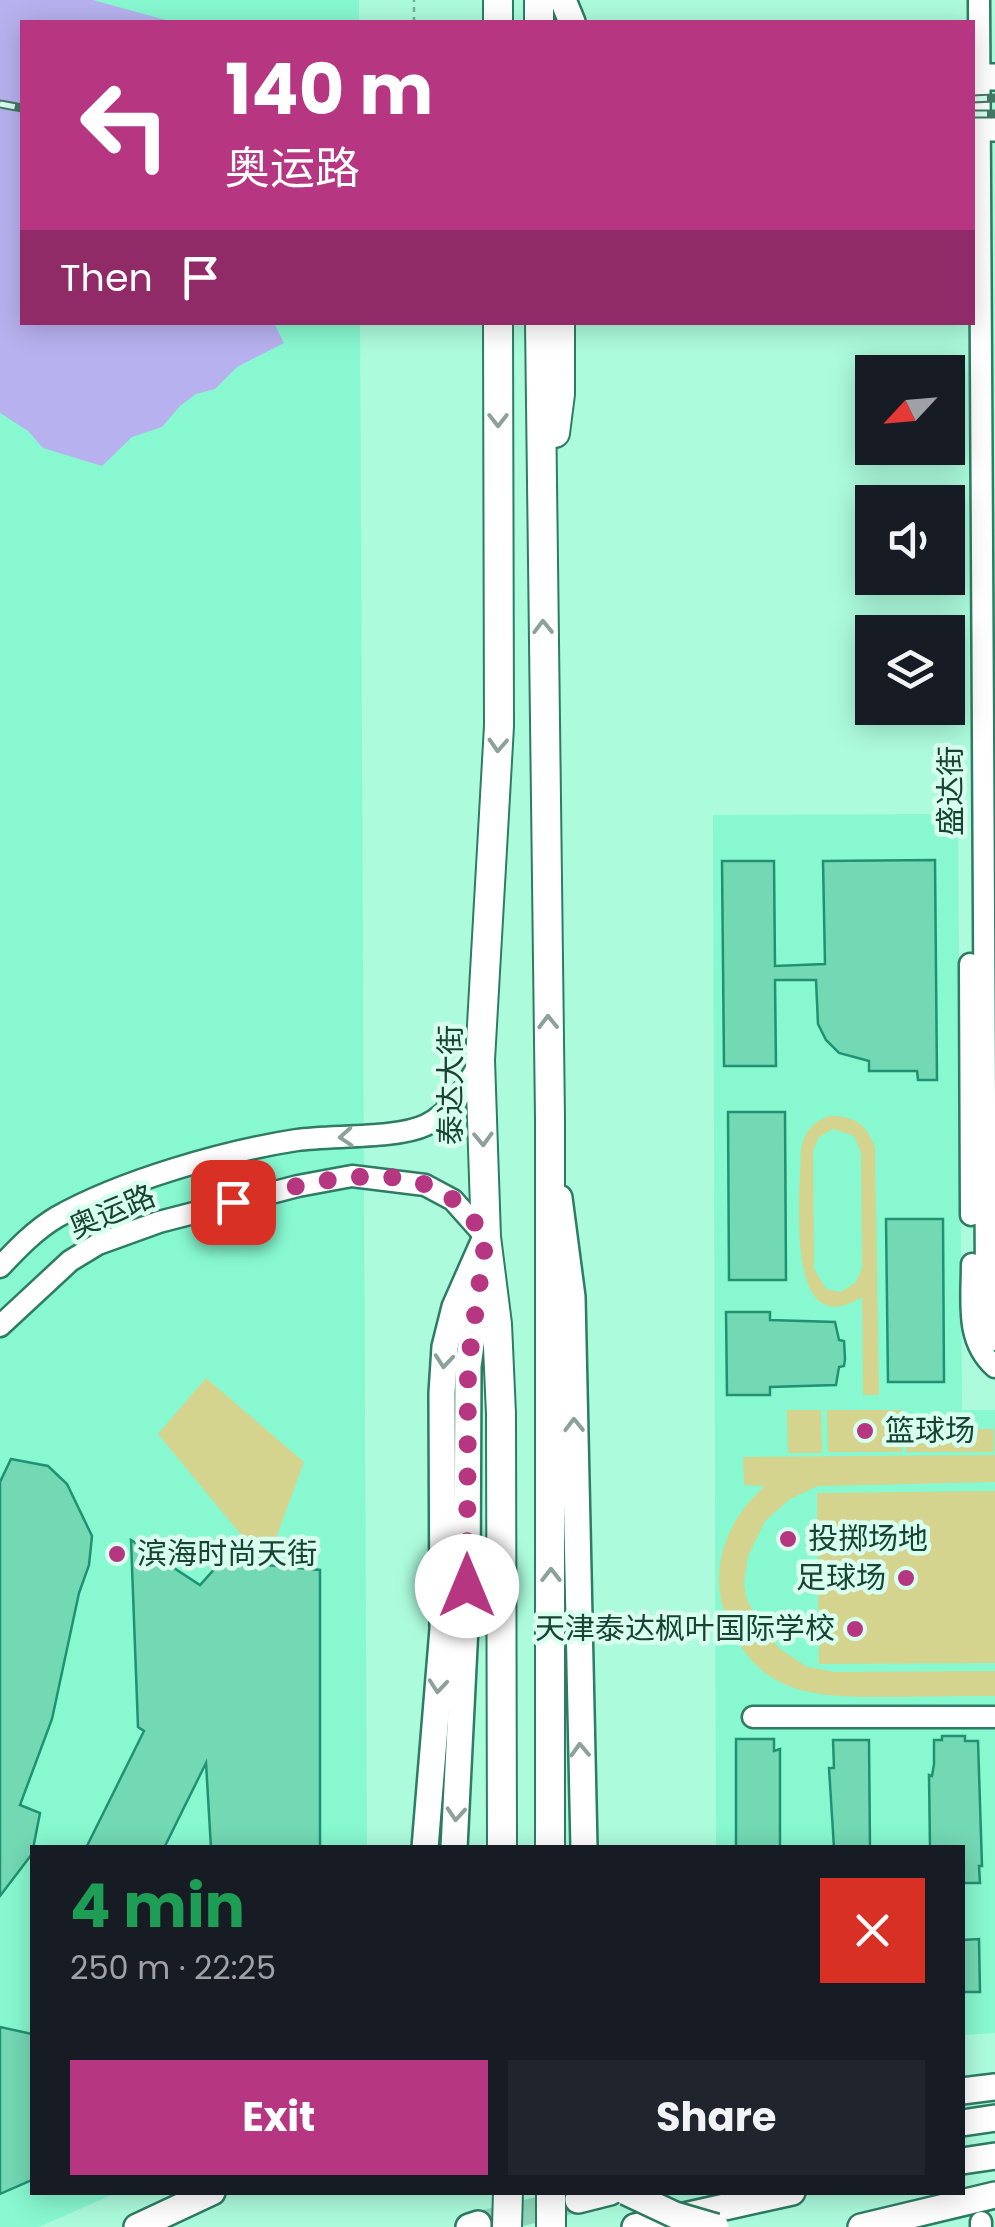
<!DOCTYPE html>
<html lang="en">
<head>
<meta charset="utf-8">
<style>
	:root { --surface:#171b24; --page:#20242c; --text:#f1f3f6; --muted:#9ea1a6; --accent:#b63682 }
	body { margin:0; font-family:Poppins,"Noto Sans SC",sans-serif; background:var(--page); color:var(--text); height:100vh; display:flex; flex-direction:column; font-size:38px; white-space:nowrap }
	* { box-sizing:border-box; margin:0 }
	p { font-size:32px; color:var(--muted) }
	.icon { flex:none; width:55px; height:55px; fill:none; stroke:currentColor; stroke-width:2; stroke-linecap:round; stroke-linejoin:round }
	.map { position:relative; flex:1; overflow:hidden }
	.details { position:absolute; left:30px; top:1845px; width:935px; height:350px; display:flex; flex-direction:column; background:var(--surface); border-radius:0px; box-shadow:0 5px 25px #0003 }
	.details>* { flex:none }
	.banner { position:absolute; left:20px; top:20px; width:955px; height:305px; border-radius:0px; box-shadow:0 5px 25px #0003; background:#b63682; color:#fff; overflow:hidden }
	.needle { width:65px; rotate:244deg }
	.controls { position:absolute; left:855px; top:355px; display:grid; gap:20px }
	.controls a { display:grid; place-items:center; width:110px; height:110px; border-radius:0px; background:var(--surface); box-shadow:0 5px 25px #0003; font-size:50px }
	.pin { position:absolute; display:grid; place-items:center; width:85px; height:85px; color:#fff; margin:-42px; border-radius:20px; box-shadow:0 5px 15px #0006 }
	.me { position:absolute; width:110px; margin:-55px; rotate:0deg; stroke-linejoin:round; filter:drop-shadow(0 0 8px #0008) }
	.turn { display:flex; align-items:center; gap:35px; height:210px; padding:0 40px; font-size:45px }
	.turn .icon { width:130px; height:130px; stroke-width:2.5 }
	.turn b { display:block; font-size:70px; line-height:85px }
	.then { display:flex; align-items:center; height:95px; padding:0 40px; background:#0003; gap:20px; font-size:38px }
	.round { display:grid; place-items:center; flex:none; width:105px; height:105px; border-radius:0px; background:var(--page) }
	.head { display:flex; align-items:center; justify-content:space-between; height:170px; padding:0 40px }
	h1 { font-size:60px; font-weight:700; line-height:75px; color:#1e9e55 }
	.button { display:flex; gap:20px; margin-top:auto; padding:20px 40px }
	.button a { flex:1; height:115px; border-radius:0px; background:var(--accent); color:#fff; font-size:40px; font-weight:700; line-height:115px; text-align:center }
	.button a+a { background:var(--page); color:var(--text) }
	.map>svg:first-child { display:block }
	.built { fill:#87f8d0 }
	.green { fill:#d4d48e; fill-rule:evenodd }
	.water { fill:#b7b2ef }
	.building { fill:#73d9b5; stroke:#209171; stroke-width:2.5 }
	.lines { fill:none; stroke-linecap:round; stroke-linejoin:round }
	.major-tunnel { stroke:#8ed6bb; stroke-width:25; stroke-dasharray:25 12; stroke-linecap:butt }
	.minor-casing { stroke:#2d7c63; stroke-width:25 }
	.major-casing { stroke:#2d7c63; stroke-width:30 }
	.highway-casing { stroke:#2d7c63; stroke-width:32 }
	.path { stroke:#70b099; stroke-width:2.5; stroke-dasharray:5 5; stroke-linecap:butt }
	.minor { stroke:#fff; stroke-width:20 }
	.major { stroke:#fff; stroke-width:25 }
	.highway { stroke:#fff; stroke-width:28 }
	.rail-casing { stroke:#437966; stroke-width:9 }
	.rail { stroke:#d9ffef; stroke-width:5; stroke-dasharray:15; stroke-linecap:butt }
	.major-bridge-casing { stroke:#2d7c63; stroke-width:30; stroke-linecap:butt }
	.major-bridge { stroke:#fff; stroke-width:25 }
	.oneway { stroke:#8ca19a }
	.route { stroke:#b63682; stroke-width:18; stroke-dasharray:0 32.4 }
	.poi-dot { fill:#b63682; stroke:#d9ffef; stroke-width:4 }
	.labels { text-anchor:middle; stroke-width:9; stroke-linejoin:round; paint-order:stroke }
	.street-label { font-size:30px; fill:#184335; stroke:#d9ffef }
	.poi-label { font-size:30px; fill:#184335; stroke:#d9ffef; text-anchor:start }
</style>
</head>
<body>
<div class="map">
<svg width="995" height="2227" viewBox="0 0 995 2227">
	<rect width="100%" height="100%" fill="#acfbdd"/>
	<g class="built">
		<path d="M 0,0 L 359,0 L 359,22 L 22,22 L 22,322 L 360,323 L 367,1847 L 32,1848 L 32,2192 L 116,2193 L 39,2227 L 0,2227 Z"/>
		<path d="M 958,814 L 962,1410 L 995,1410 L 995,2033 L 963,2035 L 962,1848 L 716,1847 L 713,815 Z"/>
	</g>
	<g class="green">
		<path d="M 829,1116 C 854,1115 868,1125 875,1148 L 879,1395 L 863,1395 L 862,1297 C 782,1347 801,1189 801,1149 C 804,1132 813,1122 829,1116 ZM 833,1129 L 854,1136 L 861,1153 L 862,1268 L 856,1282 L 841,1292 L 826,1289 L 814,1269 L 813,1151 L 819,1137 Z"/>
		<path d="M 206,1378 L 304,1462 L 266,1565 L 158,1434 Z"/>
		<path d="M 787,1410 L 821,1410 L 822,1453 L 788,1453 Z"/>
		<path d="M 827,1410 L 901,1410 L 902,1452 L 828,1452 Z"/>
		<path d="M 994,1429 L 994,1452 L 906,1452 L 906,1430 Z"/>
		<path d="M 995,1455 L 995,1482 L 818,1486 L 790,1499 L 765,1521 L 748,1556 L 744,1582 L 746,1597 L 759,1625 L 780,1649 L 807,1667 L 835,1672 L 995,1671 L 995,1696 C 962,1696 929,1696 896,1697 C 829,1697 765,1701 732,1630 C 725,1616 720,1601 719,1586 C 717,1547 736,1511 765,1486 L 744,1485 L 743,1457 Z"/>
		<path d="M 995,1491 L 995,1663 L 819,1664 L 817,1493 Z"/>
	</g>
	<path class="water" d="M 0,0 L 93,0 L 173,22 L 22,22 L 22,322 L 274,323 L 284,343 L 237,367 L 215,389 L 196,394 L 180,406 L 162,427 L 132,437 L 102,466 L 43,448 L 28,431 L 0,413 Z"/>
	<g class="building">
		<path d="M 935,860 L 937,1080 L 918,1080 L 917,1071 L 869,1071 L 869,1061 L 839,1053 L 826,1040 L 818,1024 L 816,980 L 775,980 L 776,1066 L 724,1066 L 722,861 L 774,861 L 775,966 L 825,964 L 823,861 Z"/>
		<path d="M 728,1112 L 785,1112 L 786,1280 L 729,1280 Z"/>
		<path d="M 886,1219 L 943,1219 L 944,1382 L 888,1382 Z"/>
		<path d="M 726,1312 L 770,1312 L 770,1320 L 835,1322 L 839,1340 L 844,1341 L 845,1359 L 844,1366 L 839,1367 L 836,1385 L 770,1387 L 770,1395 L 727,1395 Z"/>
		<path d="M 11,1459 L 48,1466 L 67,1484 L 92,1536 L 89,1565 L 79,1593 L 52,1719 L 20,1805 L 40,1813 L 32,1854 L 0,1896 L 0,1482 Z"/>
		<path d="M 131,1540 L 200,1585 L 227,1555 L 266,1565 L 320,1570 L 320,1848 L 211,1848 L 206,1763 L 164,1848 L 86,1848 L 144,1731 L 138,1727 Z"/>
		<path d="M 942,1736 L 965,1736 L 965,1741 L 978,1741 L 982,1866 L 979,1866 L 980,1883 L 962,1883 L 962,1848 L 930,1848 L 929,1775 L 932,1776 L 934,1764 L 934,1740 L 942,1740 Z"/>
		<path d="M 736,1739 L 774,1739 L 774,1751 L 780,1749 L 780,1848 L 736,1848 Z"/>
		<path d="M 833,1740 L 869,1740 L 870,1848 L 834,1848 L 829,1768 L 834,1768 Z"/>
		<path d="M 979,1939 L 980,1992 L 962,1992 L 962,1940 Z"/>
		<path d="M 0,2027 L 32,2034 L 32,2180 L 0,2194 Z"/>
	</g>
	<g class="lines">
		<path class="major-tunnel" d="M 478,2224 L 569,2202"/>
		<defs>
			<g id="minor">
				<path d="M 979,0 L 986,1282 L 988,1315 L 995,1340"/>
				<path d="M 970,964 L 971,1215"/>
				<path d="M 972,1264 C 972,1302 965,1340 995,1367"/>
				<path d="M 0,1267 C 17,1249 35,1230 57,1217 C 121,1181 225,1151 297,1140 C 331,1135 397,1139 426,1125 C 452,1112 467,1086 480,1062"/>
				<path d="M 0,1326 L 70,1261 L 98,1244 L 159,1222 L 298,1186 L 352,1176 L 425,1185 L 453,1200 L 486,1237"/>
				<path d="M 753,1717 L 995,1717"/>
				<path d="M 981,2222 L 981,2227"/>
			</g>
			<g id="major">
				<path d="M 563,0 L 572,22"/>
				<path d="M 972,77 L 995,77"/>
				<path d="M 972,128 L 995,128"/>
				<path d="M 559,1198 L 572,1297 L 584,1848"/>
				<path d="M 425,1848 L 443,1629 L 442,1393 L 445,1347 L 455,1307 L 486,1237"/>
				<path d="M 454,1848 L 467,1586 L 468,1366 L 482,1266"/>
				<path d="M 962,2091 L 995,2087"/>
				<path d="M 962,2123 L 995,2118"/>
				<path d="M 962,2161 L 995,2156"/>
				<path d="M 578,2200 L 610,2192"/>
				<path d="M 137,2227 L 212,2192"/>
				<path d="M 469,2227 L 478,2224"/>
				<path d="M 635,2227 L 792,2192"/>
				<path d="M 861,2227 L 995,2195"/>
			</g>
			<g id="highway">
				<path d="M 498,0 L 498,22"/>
				<path d="M 539,0 L 539,22"/>
				<path d="M 498,322 L 499,726 L 480,1060 L 486,1237 L 497,1324 L 501,1414 L 502,1848"/>
				<path d="M 540,322 L 550,1119 L 550,1848"/>
				<path d="M 555,433 L 560,394 L 560,322"/>
				<path d="M 551,2192 L 551,2227"/>
				<path d="M 507,2227 L 508,2192"/>
			</g>
		</defs>
		<use href="#minor" class="minor-casing"/>
		<use href="#major" class="major-casing"/>
		<use href="#highway" class="highway-casing"/>
		<path class="path" d="M 414,22 L 414,0"/>
		<use href="#minor" class="minor"/>
		<use href="#major" class="major"/>
		<use href="#highway" class="highway"/>
		<defs>
			<g id="rail">
				<path d="M 972,99 L 995,98"/>
				<path d="M 0,104 L 22,108"/>
				<path d="M 972,114 L 995,114"/>
			</g>
		</defs>
		<use href="#rail" class="rail-casing"/>
		<use href="#rail" class="rail"/>
		<defs>
			<path id="major-bridge" d="M 626,2192 L 675,2215 L 716,2227"/>
		</defs>
		<use href="#major-bridge" class="major-bridge-casing"/>
		<use href="#major-bridge" class="major-bridge"/>
	</g>
	<defs><path id="oneway-chevron" d="M-2-3.5L2.5 0L-2 3.5" fill="none" stroke-width="1.6" stroke-linecap="round" stroke-linejoin="round" transform="scale(2.5)"/></defs>
	<g class="oneway">
		<use href="#oneway-chevron" transform="translate(498 420) rotate(90)"/>
		<use href="#oneway-chevron" transform="translate(543 627) rotate(-91)"/>
		<use href="#oneway-chevron" transform="translate(498 745) rotate(93)"/>
		<use href="#oneway-chevron" transform="translate(548 1022) rotate(-91)"/>
		<use href="#oneway-chevron" transform="translate(346 1137) rotate(176)"/>
		<use href="#oneway-chevron" transform="translate(483 1139) rotate(88)"/>
		<use href="#oneway-chevron" transform="translate(444 1361) rotate(95)"/>
		<use href="#oneway-chevron" transform="translate(574 1425) rotate(-91)"/>
		<use href="#oneway-chevron" transform="translate(551 1575) rotate(-90)"/>
		<use href="#oneway-chevron" transform="translate(438 1686) rotate(95)"/>
		<use href="#oneway-chevron" transform="translate(580 1750) rotate(-92)"/>
		<use href="#oneway-chevron" transform="translate(456 1814) rotate(94)"/>
	</g>
	<g class="lines">
		<path class="route" d="M 233,1202 C 296,1186 398,1154 455,1201 C 467,1211 476,1225 486,1237 L 468,1366 L 467,1586"/>
	</g>
	<g class="poi-dot">
		<circle cx="865" cy="1431" r="10"/>
		<circle cx="788" cy="1539" r="10"/>
		<circle cx="117" cy="1554" r="10"/>
		<circle cx="906" cy="1578" r="10"/>
		<circle cx="855" cy="1629" r="10"/>
	</g>
	<g class="labels">
		<g class="street-label">
			<text transform="translate(951 791) rotate(-90)" y="10">盛达街</text>
			<text transform="translate(451 1085) rotate(-90)" y="10">泰达大街</text>
			<text transform="translate(112 1212) rotate(-23)" y="10">奥运路</text>
		</g>
		<g class="poi-label">
			<text x="885" y="1441">篮球场</text>
			<text x="808" y="1549">投掷场地</text>
			<text x="137" y="1564">滨海时尚天街</text>
			<text x="886" y="1588" text-anchor="end">足球场</text>
			<text x="835" y="1639" text-anchor="end">天津泰达枫叶国际学校</text>
		</g>
	</g>
</svg>
<div class="controls">
<a><svg class="needle" viewBox="-14 -14 28 28"><path d="M0-13l5 13h-10z" fill="#e53935"/><path d="M0 13l5-13h-10z" fill="#9ea1a6"/></svg></a>
<a><svg class="icon" aria-label="sound" viewBox="0 0 24 24"><path d="M4 9h4l5-4v14l-5-4H4zM17 9q2 3 0 6"/></svg></a>
<a><svg class="icon" aria-label="layers" viewBox="0 0 24 24"><path d="M12 4l9 5-9 5-9-5zM3 14l9 5 9-5"/></svg></a>
</div>
<div class="pin" style="left:233px;top:1202px;background:#d93025"><svg class="icon" aria-label="arrive" viewBox="0 0 24 24"><path d="M6 21V4h12l-3 4 3 4H6"/></svg></div>
<svg class="me" style="left:467px;top:1586px" viewBox="-20 -20 40 40"><circle r="19" fill="#fff"/><path d="M0-13L10 11 0 6-10 11z" fill="#b63682"/></svg>
<div class="banner">
<div class="turn"><svg class="icon" aria-label="left" viewBox="0 0 24 24"><path d="M17 20v-9H6M10 6l-5 5 5 5"/></svg><div><b>140 m</b>奥运路</div></div>
<div class="then">Then<svg class="icon" aria-label="arrive" viewBox="0 0 24 24"><path d="M6 21V4h12l-3 4 3 4H6"/></svg></div>
</div>
<section class="details">
<div class="head"><div><h1>4 min</h1><p>250 m · 22:25</p></div><a class="round" style="background:#d93025;color:#fff"><svg class="icon" aria-label="close" viewBox="0 0 24 24"><path d="M6 6l12 12M18 6L6 18"/></svg></a></div>
<div class="button"><a>Exit</a><a>Share</a></div>
</section>
</div>
</body>
</html>
